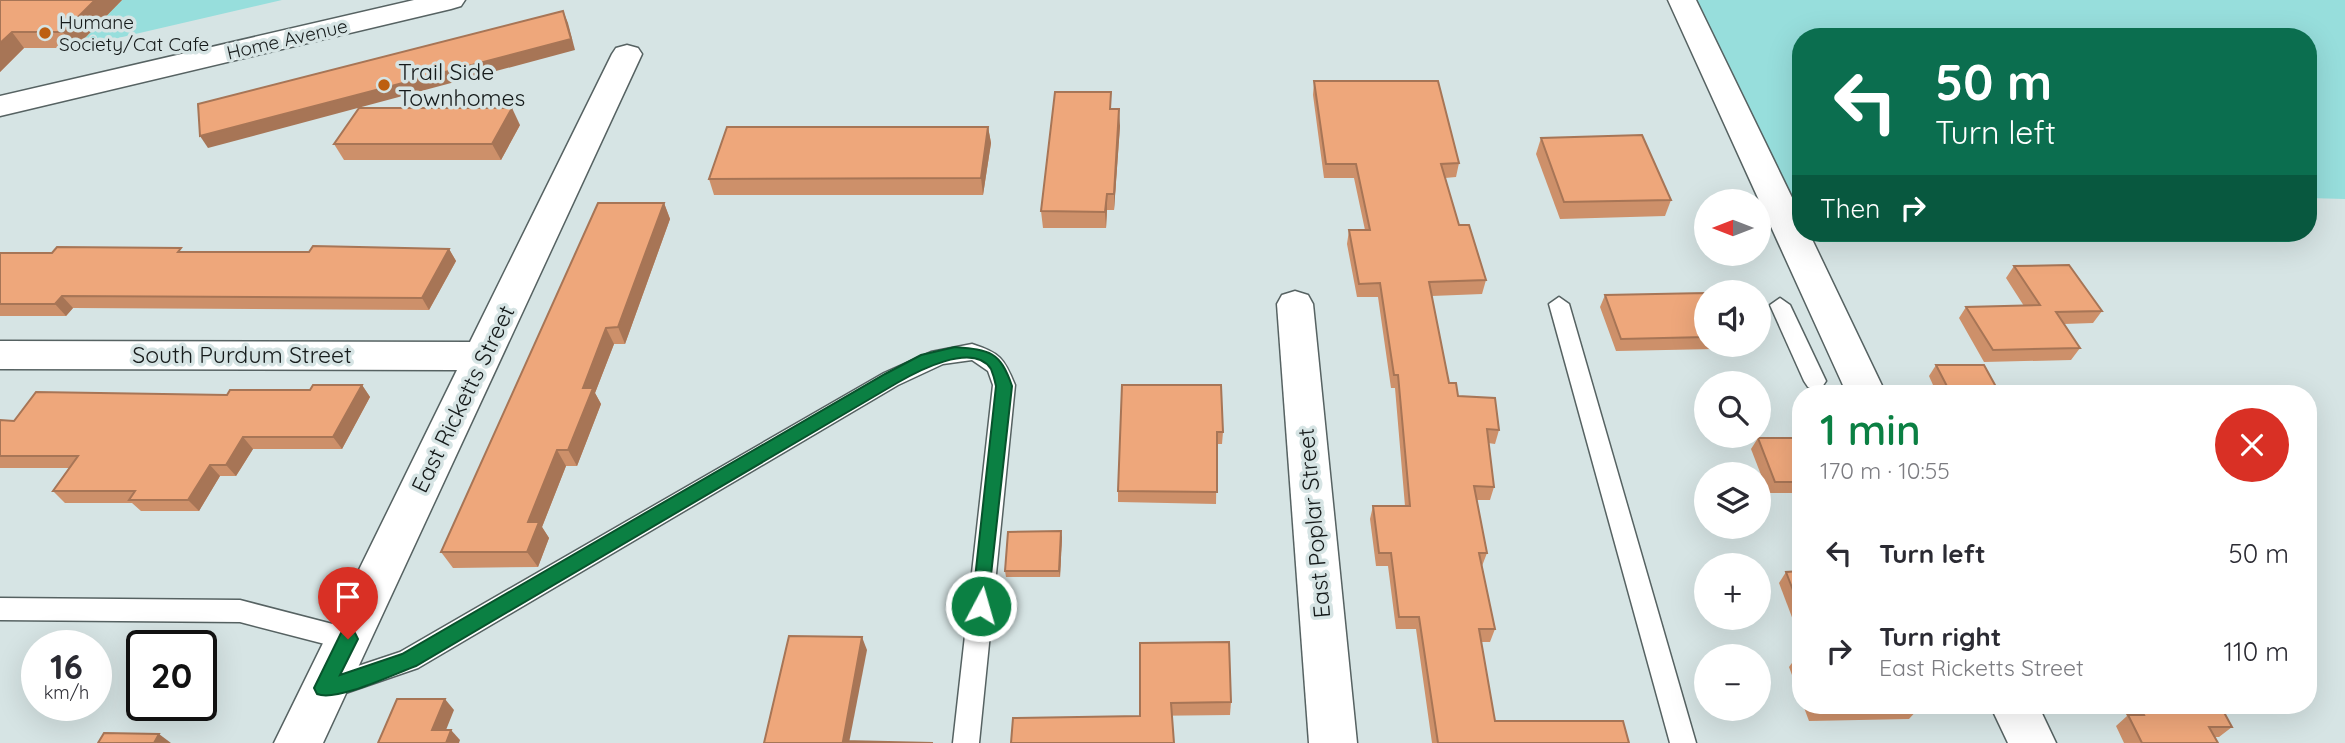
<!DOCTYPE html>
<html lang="en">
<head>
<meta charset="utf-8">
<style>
	:root { --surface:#fff; --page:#f7f7f7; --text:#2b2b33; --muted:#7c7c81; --accent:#0b8043 }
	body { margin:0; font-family:Quicksand,sans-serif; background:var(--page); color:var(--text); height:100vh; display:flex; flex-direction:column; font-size:26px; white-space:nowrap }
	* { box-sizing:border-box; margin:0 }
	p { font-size:23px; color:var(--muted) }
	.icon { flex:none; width:38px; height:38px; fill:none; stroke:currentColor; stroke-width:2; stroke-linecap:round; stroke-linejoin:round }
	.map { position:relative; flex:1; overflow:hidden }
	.sheet { position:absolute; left:1792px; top:385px; width:525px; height:329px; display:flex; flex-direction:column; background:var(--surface); border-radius:28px; box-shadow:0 7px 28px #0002 }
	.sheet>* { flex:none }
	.top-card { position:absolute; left:1792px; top:28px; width:525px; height:214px; border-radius:28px; box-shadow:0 7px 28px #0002; background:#0b6e4f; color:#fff; overflow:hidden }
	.needle { width:46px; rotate:270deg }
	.fabs { position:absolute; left:1694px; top:189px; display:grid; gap:14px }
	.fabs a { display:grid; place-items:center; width:77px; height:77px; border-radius:50%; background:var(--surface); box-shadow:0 7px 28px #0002; font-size:35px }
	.speed { position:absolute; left:21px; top:630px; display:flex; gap:14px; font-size:35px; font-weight:700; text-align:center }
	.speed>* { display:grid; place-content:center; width:91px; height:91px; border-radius:50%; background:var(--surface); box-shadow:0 7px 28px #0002; line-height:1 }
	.speed small { font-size:18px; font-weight:400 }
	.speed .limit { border:4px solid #111; border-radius:10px; background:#fff; color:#111 }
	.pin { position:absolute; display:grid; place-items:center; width:60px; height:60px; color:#fff; margin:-72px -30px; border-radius:50% 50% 50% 0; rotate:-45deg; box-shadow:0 0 7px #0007 }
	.pin .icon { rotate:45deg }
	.me { position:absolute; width:77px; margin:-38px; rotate:6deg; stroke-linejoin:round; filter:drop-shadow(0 0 5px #0008) }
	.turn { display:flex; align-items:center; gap:24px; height:147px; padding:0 28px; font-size:32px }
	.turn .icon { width:91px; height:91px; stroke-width:2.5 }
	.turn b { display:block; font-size:49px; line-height:60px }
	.then { display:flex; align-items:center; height:66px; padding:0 28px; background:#0003; gap:14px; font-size:26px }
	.round { display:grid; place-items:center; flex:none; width:74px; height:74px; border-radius:37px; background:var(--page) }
	.summary { display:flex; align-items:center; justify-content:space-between; height:119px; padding:0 28px }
	h1 { font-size:42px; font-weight:600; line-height:52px; color:var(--accent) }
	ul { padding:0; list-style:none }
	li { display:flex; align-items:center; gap:21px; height:98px; padding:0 28px }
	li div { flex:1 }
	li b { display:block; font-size:26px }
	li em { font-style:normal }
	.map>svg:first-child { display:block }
	.green { fill:#97dedc }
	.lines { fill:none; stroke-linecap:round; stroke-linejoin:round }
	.service-casing { stroke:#566262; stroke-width:3 }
	.minor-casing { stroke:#566262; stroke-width:3 }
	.secondary-casing { stroke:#566262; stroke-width:3 }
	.service { fill:#fff; fill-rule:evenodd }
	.minor { fill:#fff; fill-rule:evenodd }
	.secondary { fill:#fff; fill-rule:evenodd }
	.wall { fill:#cd906a }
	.shaded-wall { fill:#a77556 }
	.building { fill:#eea77b; stroke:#a77556; stroke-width:2 }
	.route { fill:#0b8043; stroke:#07532c; stroke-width:2 }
	.poi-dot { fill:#bd5f11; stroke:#d6e4e4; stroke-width:2.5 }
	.labels { text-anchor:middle; stroke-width:7; stroke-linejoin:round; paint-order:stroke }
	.far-poi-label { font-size:19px; fill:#151a1a; stroke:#d6e4e4; text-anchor:start }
	.far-street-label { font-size:19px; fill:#151a1a; stroke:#d6e4e4 }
	.poi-label { font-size:23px; fill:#151a1a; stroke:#d6e4e4; text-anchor:start }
	.street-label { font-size:23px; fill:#151a1a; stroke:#d6e4e4 }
</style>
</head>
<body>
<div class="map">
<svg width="2345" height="743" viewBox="0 0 2345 743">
	<rect width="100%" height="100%" fill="#d6e4e4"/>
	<g class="green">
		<path d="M 122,0 L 282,0 L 75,48 Z"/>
		<path d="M 1682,0 L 2345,0 L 2345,199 L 2308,198 L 2308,37 L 1801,37 L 1801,200 L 1776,200 Z"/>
	</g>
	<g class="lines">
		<defs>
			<g id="service">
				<path d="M 1559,297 L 1569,304 L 1696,743 L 1670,743 L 1549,304 Z"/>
				<path d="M 1780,298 L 1790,305 L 1826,381 L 1822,387 L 1808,387 L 1804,381 L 1770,305 Z"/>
				<path d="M 972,344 C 1000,353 1004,358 1015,385 L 979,743 L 953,743 L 993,385 L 988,371 L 972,360 L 943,364 L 898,385 L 418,668 L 325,700 L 316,696 L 312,688 L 316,680 L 400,652 L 884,373 L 931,352 Z"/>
				<path d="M 0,598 L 240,600 L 348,628 L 357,631 L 360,639 L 357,647 L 348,650 L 240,622 L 0,620 Z"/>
			</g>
			<g id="minor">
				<path d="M 627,45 L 638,48 L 642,54 L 323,743 L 274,743 L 457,370 L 0,369 L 0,341 L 470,342 L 612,54 L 616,48 Z"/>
				<path d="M 1295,291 L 1308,295 L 1313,304 L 1357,743 L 1309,743 L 1277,304 L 1282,295 Z"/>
			</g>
			<g id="secondary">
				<path d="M 414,0 L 465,0 L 461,6 L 451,9 L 0,116 L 0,96 Z"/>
				<path d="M 1668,0 L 1696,0 L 1801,216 L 1801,233 L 1809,233 L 1886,394 L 1847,394 Z"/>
				<path d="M 1990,705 L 2038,705 L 2056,743 L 2008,743 Z"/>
			</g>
		</defs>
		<use href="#service" class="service-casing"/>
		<use href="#minor" class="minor-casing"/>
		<use href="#secondary" class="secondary-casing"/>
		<use href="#service" class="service"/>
		<use href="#minor" class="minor"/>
		<use href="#secondary" class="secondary"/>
	</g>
	<g class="wall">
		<path d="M 0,0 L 122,0 L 75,48 L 24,48 L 0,72 Z"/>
		<path d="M 1314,81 L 1459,163 L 1456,177 L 1445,178 L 1459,225 L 1486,280 L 1482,294 L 1432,296 L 1449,383 L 1458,396 L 1499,430 L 1495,444 L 1488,443 L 1494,487 L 1490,500 L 1477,500 L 1487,553 L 1482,566 L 1495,629 L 1490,642 L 1481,642 L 1495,721 L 1629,743 L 1432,743 L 1416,629 L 1396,629 L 1388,566 L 1376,566 L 1370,519 L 1373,506 L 1405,506 L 1395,388 L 1391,388 L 1378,297 L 1357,297 L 1347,244 L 1349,230 L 1365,230 L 1354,178 L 1324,178 L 1313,95 Z"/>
		<path d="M 1112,109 L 1120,126 L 1114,210 L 1107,210 L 1106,228 L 1043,228 L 1041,211 Z"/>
		<path d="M 520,125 L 501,160 L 344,160 L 334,144 Z"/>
		<path d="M 988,127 L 991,143 L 983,195 L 714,195 L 709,179 Z"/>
		<path d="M 1541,138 L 1671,200 L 1665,216 L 1560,219 L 1536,154 Z"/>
		<path d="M 664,203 L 670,219 L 625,344 L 614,344 L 595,393 L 601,404 L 577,466 L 566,466 L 542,527 L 549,538 L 538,567 L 453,568 L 441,552 Z"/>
		<path d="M 449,249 L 456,261 L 429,310 L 73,308 L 66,316 L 0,316 L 0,253 L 309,252 Z"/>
		<path d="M 2014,266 L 2102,311 L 2093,323 L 2064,324 L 2080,348 L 2071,360 L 1984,362 L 1959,318 L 1966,307 L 2024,306 L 2006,278 Z"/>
		<path d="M 1706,293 L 1706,345 L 1717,345 L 1715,349 L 1616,351 L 1600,307 L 1605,295 Z"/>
		<path d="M 1936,365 L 2000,394 L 1937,394 L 1929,376 Z"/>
		<path d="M 362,385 L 370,397 L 342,449 L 253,449 L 236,476 L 220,476 L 199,511 L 141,511 L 132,503 L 65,503 L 53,491 L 69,468 L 0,468 L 0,420 L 14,421 L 227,395 L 310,390 Z"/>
		<path d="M 1122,385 L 1223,432 L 1222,444 L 1217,444 L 1216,504 L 1118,502 L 1118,491 Z"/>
		<path d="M 1758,438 L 1801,438 L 1801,493 L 1768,493 L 1751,449 Z"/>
		<path d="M 1062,537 L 1060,577 L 1006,577 L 1005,571 Z"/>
		<path d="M 1801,571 L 1801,641 L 1779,583 L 1786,572 Z"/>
		<path d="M 1140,643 L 1231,702 L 1230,715 L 1140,716 Z"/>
		<path d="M 1797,656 L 1801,656 L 1801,699 L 1789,667 Z"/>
		<path d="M 1803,705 L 1917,705 L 1918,709 L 1909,719 L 1809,721 Z"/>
		<path d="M 2121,705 L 2220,705 L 2232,727 L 2219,737 L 2215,737 L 2218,743 L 2124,743 L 2116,726 L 2127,716 Z"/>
	</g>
	<g class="shaded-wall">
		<path d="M 95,0 L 122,0 L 75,48 L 63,32 Z"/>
		<path d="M 563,11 L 568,23 L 575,50 L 208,148 L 200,136 Z"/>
		<path d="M 12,32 L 24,48 L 0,72 L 0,43 Z"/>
		<path d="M 512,108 L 520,125 L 501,160 L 492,144 Z"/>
		<path d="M 1119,109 L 1120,126 L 1114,210 L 1114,194 Z"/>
		<path d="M 988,127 L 991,143 L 983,195 L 981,178 Z"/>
		<path d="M 1107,194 L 1107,210 L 1106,228 L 1105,212 Z"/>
		<path d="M 664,203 L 670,219 L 625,344 L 618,327 Z"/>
		<path d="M 449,249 L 456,261 L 429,310 L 422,298 Z"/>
		<path d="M 62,296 L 73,308 L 66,316 L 55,304 Z"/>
		<path d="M 606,328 L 614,344 L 595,393 L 601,404 L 577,466 L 568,450 L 583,388 Z"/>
		<path d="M 362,385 L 370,397 L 342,449 L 333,437 Z"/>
		<path d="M 243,437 L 253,449 L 236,476 L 226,465 Z"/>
		<path d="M 557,450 L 566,466 L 542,527 L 549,538 L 538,567 L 527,552 L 528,522 Z"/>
		<path d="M 210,465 L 220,476 L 199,511 L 188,500 Z"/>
		<path d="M 1061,531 L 1062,537 L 1060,577 L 1059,571 Z"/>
		<path d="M 862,637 L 867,650 L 849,743 L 843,741 Z"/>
		<path d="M 445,699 L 454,710 L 442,740 L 432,730 Z"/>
		<path d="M 451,730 L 460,740 L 459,743 L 446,743 Z"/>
		<path d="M 159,734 L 171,743 L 154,743 Z"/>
	</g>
	<g class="building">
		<path d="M 0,0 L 95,0 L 63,32 L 12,32 L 0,43 Z"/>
		<path d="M 563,11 L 571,39 L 200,136 L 198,104 Z"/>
		<path d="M 1314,81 L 1438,81 L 1459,163 L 1441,164 L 1459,225 L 1469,225 L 1486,280 L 1429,282 L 1449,383 L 1456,383 L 1458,396 L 1495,398 L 1499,430 L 1487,429 L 1494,487 L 1474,486 L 1487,553 L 1479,553 L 1495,629 L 1479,629 L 1495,721 L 1623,721 L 1629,743 L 1438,743 L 1419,617 L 1399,617 L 1391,553 L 1379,553 L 1373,506 L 1410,506 L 1398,375 L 1394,375 L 1380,283 L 1359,284 L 1349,230 L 1370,230 L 1356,164 L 1326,164 Z"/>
		<path d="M 1055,92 L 1111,92 L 1110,109 L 1119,109 L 1114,194 L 1107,194 L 1105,212 L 1041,211 Z"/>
		<path d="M 359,108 L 512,108 L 492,144 L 334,144 Z"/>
		<path d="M 727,127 L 988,127 L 981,178 L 709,179 Z"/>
		<path d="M 1642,135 L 1671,200 L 1564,202 L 1541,138 Z"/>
		<path d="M 598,203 L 664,203 L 618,327 L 606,328 L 583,388 L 593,388 L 568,450 L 557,450 L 528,522 L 539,522 L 527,552 L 441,552 Z"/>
		<path d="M 313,246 L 449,249 L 422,298 L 62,296 L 55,304 L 0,304 L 0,253 L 52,253 L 57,247 L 181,248 L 178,252 L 309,252 Z"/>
		<path d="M 2069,265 L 2102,311 L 2056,312 L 2080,348 L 1993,350 L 1966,307 L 2040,305 L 2014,266 Z"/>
		<path d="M 1706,293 L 1706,337 L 1621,339 L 1605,295 Z"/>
		<path d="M 1936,365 L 1984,365 L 2000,394 L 1951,394 Z"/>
		<path d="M 313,385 L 362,385 L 333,437 L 243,437 L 226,465 L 210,465 L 188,500 L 129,500 L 135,491 L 53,491 L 78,456 L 0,456 L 0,420 L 14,421 L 36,392 L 227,395 L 230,390 L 310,390 Z"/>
		<path d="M 1122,385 L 1221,385 L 1223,432 L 1217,432 L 1217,492 L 1118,491 Z"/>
		<path d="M 1758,438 L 1801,438 L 1801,482 L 1775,482 Z"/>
		<path d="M 1061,531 L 1059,571 L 1005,571 L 1008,532 Z"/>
		<path d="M 1801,571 L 1801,611 L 1786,572 Z"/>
		<path d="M 789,636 L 862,637 L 843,741 L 933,743 L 764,743 Z"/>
		<path d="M 1229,642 L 1231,702 L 1171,703 L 1174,743 L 1011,743 L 1013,718 L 1140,716 L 1140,643 Z"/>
		<path d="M 1797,656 L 1801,656 L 1801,667 Z"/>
		<path d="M 397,699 L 445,699 L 432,730 L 451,730 L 446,743 L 378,743 Z"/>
		<path d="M 1815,705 L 1917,705 L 1918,709 L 1817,710 Z"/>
		<path d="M 2139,705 L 2220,705 L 2232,727 L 2209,727 L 2218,743 L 2142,743 L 2128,715 L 2144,715 Z"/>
		<path d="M 104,733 L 159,734 L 154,743 L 98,743 Z"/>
	</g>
	<path class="route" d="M 955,347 C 990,350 1000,351 1012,386 L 987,611 L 974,611 L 972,606 L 996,386 C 995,381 993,374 991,369 C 973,341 916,372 897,383 L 416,666 C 394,674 337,702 317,694 L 314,688 L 341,633 L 348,630 L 355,633 L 358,639 L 340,675 L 402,654 L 885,374 L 921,355 Z"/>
	<g class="poi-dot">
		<circle cx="45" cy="33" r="7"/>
		<circle cx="384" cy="85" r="7"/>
	</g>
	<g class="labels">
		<g class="far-poi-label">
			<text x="59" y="29">Humane<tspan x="59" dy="22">Society/Cat Cafe</tspan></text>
		</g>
		<g class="far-street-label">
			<text transform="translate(287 39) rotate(-13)" y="7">Home Avenue</text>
		</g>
		<g class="poi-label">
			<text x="398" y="80">Trail Side<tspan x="398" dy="26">Townhomes</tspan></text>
		</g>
		<g class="street-label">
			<text x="242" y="363">South Purdum Street</text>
			<text transform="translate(463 399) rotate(-64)" y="8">East Ricketts Street</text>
			<text transform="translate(1314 523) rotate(-95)" y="8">East Poplar Street</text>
		</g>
	</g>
</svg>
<div class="fabs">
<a><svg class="needle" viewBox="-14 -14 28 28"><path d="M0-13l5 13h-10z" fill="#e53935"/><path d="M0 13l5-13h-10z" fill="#7c7c81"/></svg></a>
<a><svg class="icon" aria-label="sound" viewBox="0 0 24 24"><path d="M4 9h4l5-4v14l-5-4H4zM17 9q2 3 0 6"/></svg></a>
<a><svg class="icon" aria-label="search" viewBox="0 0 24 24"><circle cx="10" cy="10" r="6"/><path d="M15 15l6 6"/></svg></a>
<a><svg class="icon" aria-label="layers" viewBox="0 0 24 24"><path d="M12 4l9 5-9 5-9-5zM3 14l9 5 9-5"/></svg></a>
<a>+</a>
<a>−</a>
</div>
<div class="speed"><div>16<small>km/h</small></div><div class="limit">20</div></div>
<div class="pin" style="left:348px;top:639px;background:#d93025"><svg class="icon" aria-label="arrive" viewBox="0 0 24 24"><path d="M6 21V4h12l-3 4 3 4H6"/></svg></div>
<svg class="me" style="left:981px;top:606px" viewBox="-20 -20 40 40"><circle r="17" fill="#0b8043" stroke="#fff" stroke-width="3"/><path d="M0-11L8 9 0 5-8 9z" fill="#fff"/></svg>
<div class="top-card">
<div class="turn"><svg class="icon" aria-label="left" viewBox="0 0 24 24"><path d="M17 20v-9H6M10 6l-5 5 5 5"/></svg><div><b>50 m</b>Turn left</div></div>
<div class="then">Then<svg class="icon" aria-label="right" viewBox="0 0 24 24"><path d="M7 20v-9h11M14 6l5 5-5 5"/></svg></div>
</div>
<section class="sheet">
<div class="summary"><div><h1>1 min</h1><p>170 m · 10:55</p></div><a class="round" style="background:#d93025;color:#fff"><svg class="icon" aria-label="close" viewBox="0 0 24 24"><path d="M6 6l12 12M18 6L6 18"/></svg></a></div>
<ul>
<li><svg class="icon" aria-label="left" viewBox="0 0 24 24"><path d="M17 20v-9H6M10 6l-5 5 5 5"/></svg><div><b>Turn left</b></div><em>50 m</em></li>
<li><svg class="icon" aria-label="right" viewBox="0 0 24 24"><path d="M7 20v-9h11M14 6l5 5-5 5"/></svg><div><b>Turn right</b><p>East Ricketts Street</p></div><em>110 m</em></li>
</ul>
</section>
</div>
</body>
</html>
